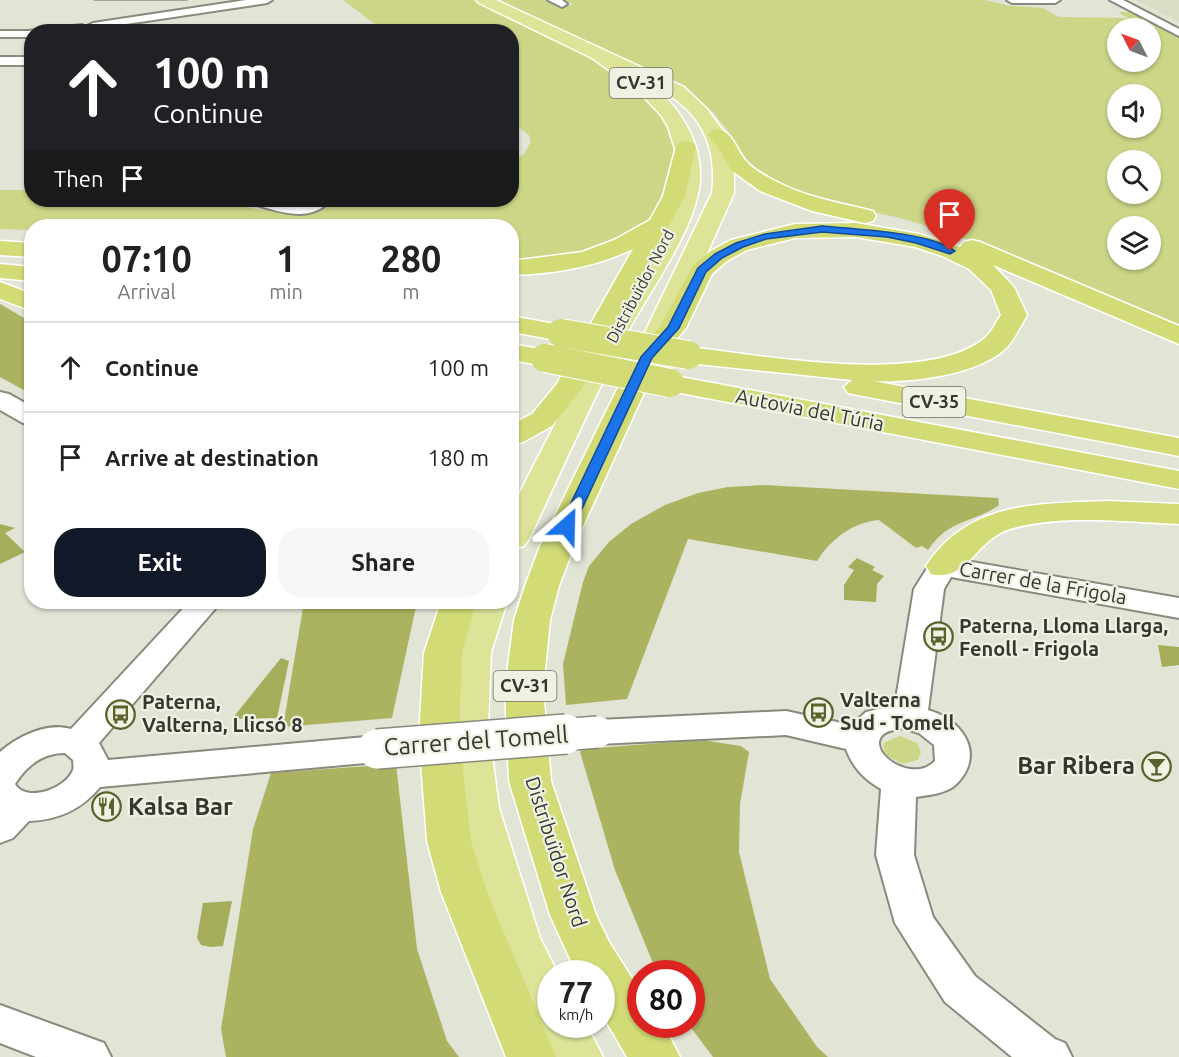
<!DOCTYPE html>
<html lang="en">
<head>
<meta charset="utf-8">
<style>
	:root { --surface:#fff; --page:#f6f6f6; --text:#222; --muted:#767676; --line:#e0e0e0; --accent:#111827 }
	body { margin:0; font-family:Ubuntu,sans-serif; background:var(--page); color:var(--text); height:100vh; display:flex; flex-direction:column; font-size:22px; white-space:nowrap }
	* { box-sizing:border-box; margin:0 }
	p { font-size:20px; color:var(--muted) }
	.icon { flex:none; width:33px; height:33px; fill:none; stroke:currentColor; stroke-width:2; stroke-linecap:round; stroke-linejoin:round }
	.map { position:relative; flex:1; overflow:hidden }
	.details { position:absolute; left:24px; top:219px; width:495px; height:390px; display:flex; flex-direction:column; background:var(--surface); border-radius:24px; box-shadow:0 2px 4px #0004 }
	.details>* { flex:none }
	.hud { position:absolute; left:24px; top:24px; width:495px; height:183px; border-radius:24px; box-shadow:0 2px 4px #0004; background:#202124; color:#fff; overflow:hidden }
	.needle { width:39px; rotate:312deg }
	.fabs { position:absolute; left:1107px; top:18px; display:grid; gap:12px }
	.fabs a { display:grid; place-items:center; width:54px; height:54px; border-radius:50%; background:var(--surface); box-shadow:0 2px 4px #0004; font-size:30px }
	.speed { position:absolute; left:537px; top:960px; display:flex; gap:12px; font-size:30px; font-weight:700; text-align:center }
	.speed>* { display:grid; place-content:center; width:78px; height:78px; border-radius:50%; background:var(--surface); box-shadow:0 2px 4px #0004; line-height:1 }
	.speed small { font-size:15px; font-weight:400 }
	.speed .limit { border:9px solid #d22; background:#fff; color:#111 }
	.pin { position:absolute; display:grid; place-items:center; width:51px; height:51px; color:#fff; margin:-62px -26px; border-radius:50% 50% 50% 0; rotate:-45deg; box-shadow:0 0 6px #0007 }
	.pin .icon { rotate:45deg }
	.me { position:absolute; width:66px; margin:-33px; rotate:25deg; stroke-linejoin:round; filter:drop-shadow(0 0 4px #0008) }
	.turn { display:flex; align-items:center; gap:21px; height:126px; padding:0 30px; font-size:27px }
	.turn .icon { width:78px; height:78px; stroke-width:2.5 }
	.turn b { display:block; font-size:42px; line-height:51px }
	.then { display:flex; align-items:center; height:57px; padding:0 30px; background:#0003; gap:12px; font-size:22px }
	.eta { display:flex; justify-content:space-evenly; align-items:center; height:102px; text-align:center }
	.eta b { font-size:36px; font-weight:700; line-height:42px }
	.button { display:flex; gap:12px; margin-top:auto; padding:12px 30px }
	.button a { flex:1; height:69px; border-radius:24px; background:var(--accent); color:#fff; font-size:24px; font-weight:700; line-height:69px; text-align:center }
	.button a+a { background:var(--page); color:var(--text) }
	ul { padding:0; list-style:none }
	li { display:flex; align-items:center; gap:18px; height:90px; padding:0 30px; border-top:2px solid var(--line) }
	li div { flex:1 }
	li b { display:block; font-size:22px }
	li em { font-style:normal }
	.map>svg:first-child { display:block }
	.built { fill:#d9ddc6 }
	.green { fill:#cdd687; fill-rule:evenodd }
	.forest { fill:#abb361 }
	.water { fill:#a5ad5b }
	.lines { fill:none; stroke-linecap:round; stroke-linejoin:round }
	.minor-casing { stroke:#888a7c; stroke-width:4 }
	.tertiary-casing { stroke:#888a7c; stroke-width:4 }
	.primary-casing { stroke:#fff; stroke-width:3 }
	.trunk-casing { stroke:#fff; stroke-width:3 }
	.minor { fill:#fff; fill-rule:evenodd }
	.tertiary { fill:#fff; fill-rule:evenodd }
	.primary { fill:#dde498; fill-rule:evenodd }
	.trunk { fill:#d2db76; fill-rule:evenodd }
	.tram { stroke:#909186; stroke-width:1.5 }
	.tertiary-bridge-far1-casing { stroke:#888a7c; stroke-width:34; stroke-linecap:butt }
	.tertiary-bridge-casing { stroke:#888a7c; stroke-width:42; stroke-linecap:butt }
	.trunk-bridge-casing { stroke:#fff; stroke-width:30; stroke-linecap:butt }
	.tertiary-bridge-far1 { stroke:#fff; stroke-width:31 }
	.tertiary-bridge { stroke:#fff; stroke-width:39 }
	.trunk-bridge { stroke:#d2db76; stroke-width:28 }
	.route { fill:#1a73e8; stroke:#114b97; stroke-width:1.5 }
	.labels { text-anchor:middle; stroke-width:4.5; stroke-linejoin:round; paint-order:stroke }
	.far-street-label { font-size:16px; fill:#353630; stroke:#eff2e2 }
	.shield { fill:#eff2e2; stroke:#6d6e65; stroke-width:1.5 }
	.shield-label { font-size:18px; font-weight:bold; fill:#353630 }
	.street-label { font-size:20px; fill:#353630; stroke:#eff2e2 }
	.poi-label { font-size:20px; font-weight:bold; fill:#353630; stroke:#eff2e2; text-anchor:start }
	.near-street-label { font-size:24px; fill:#353630; stroke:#eff2e2 }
	.near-poi-label { font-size:24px; font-weight:bold; fill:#353630; stroke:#eff2e2; text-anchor:end }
</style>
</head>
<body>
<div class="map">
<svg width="1179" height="1057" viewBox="0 0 1179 1057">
	<rect width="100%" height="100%" fill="#e2e4d5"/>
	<path class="built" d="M 1136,0 L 1179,0 L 1179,22 Z"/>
	<g class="green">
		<path d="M 343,0 L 476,0 L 598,59 L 641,90 L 663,115 L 676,141 L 672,181 L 647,226 L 591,252 L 547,261 L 512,263 L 512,226 L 32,226 L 31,230 L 0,229 L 0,190 L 31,190 L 32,200 L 220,200 L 255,209 L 294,214 L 326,208 L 334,200 L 512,200 L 512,161 L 524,154 L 531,142 L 529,135 L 512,122 L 512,32 L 384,31 Z"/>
		<path d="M 498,0 L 544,0 L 556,5 L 574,5 L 565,0 L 985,0 L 1011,6 L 1043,8 L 1059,17 L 1128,18 L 1118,12 L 1131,12 L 1179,37 L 1179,329 L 949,232 L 896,217 L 829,203 L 785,187 L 759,172 L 746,160 L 727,130 L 713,112 L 688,92 L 666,79 ZM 1118,28 L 1150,28 L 1150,62 L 1118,62 ZM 1118,94 L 1150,94 L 1150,128 L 1118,128 ZM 1118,160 L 1150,160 L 1150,194 L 1118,194 ZM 1118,226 L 1150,226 L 1150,260 L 1118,260 Z"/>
		<path d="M 900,736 L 917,743 L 921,752 L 918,760 L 902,764 L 886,755 L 883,746 L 885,742 Z"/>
	</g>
	<g class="forest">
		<path d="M 0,304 L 31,322 L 31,394 L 0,377 Z"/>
		<path d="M 765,485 L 998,498 L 999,505 C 972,524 950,518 928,550 L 922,546 L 916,548 L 879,520 C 853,522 831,539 817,561 L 688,539 L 627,699 L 566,705 L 563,664 L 583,582 L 589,566 L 609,542 L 631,524 L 665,505 L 698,493 L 728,487 Z"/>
		<path d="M 304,602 L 417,602 L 392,718 L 283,727 Z"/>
		<path d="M 702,740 L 741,746 L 749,752 L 740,804 L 739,852 L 770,979 L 817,1047 L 828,1057 L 713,1057 L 689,1025 L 692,1024 L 692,974 L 657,973 L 615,870 L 580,752 L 582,749 Z"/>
		<path d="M 396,764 L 417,949 L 447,1041 L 459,1057 L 226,1057 L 221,1029 L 253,829 L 271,773 Z"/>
	</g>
	<g class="water">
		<path d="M 0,524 L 15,528 L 5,533 L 25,552 L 0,564 Z"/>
		<path d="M 857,558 L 875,567 L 872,570 L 884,576 L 877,584 L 876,602 L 844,600 L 844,585 L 854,570 L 848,567 Z"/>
		<path d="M 1158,645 L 1179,647 L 1179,665 L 1162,667 Z"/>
		<path d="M 281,658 L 289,661 L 277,718 L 232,719 Z"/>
		<path d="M 232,901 L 223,946 L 210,947 L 201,945 L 197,938 L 203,903 Z"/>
	</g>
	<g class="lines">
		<defs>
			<g id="minor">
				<path d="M 246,0 L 272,0 L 267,3 L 93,29 L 87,26 L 93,23 Z"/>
				<path d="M 548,0 L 562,0 L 567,4 L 562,7 Z"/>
				<path d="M 1007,0 L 1060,0 L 1055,3 L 1012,3 Z"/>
				<path d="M 1110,0 L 1123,0 L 1179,29 L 1179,36 Z"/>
				<path d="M 82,25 L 88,28 L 86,30 L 32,32 L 32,37 L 0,37 L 0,31 L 28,31 Z"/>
				<rect x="0" y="57" width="32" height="8"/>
				<path d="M 247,200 C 266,198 283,205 301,204 C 313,204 315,198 330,200 C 311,225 274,210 250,203 Z"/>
			</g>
			<g id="tertiary">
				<path d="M 0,392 L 9,394 L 32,407 L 32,425 L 23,423 L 0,410 Z"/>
				<path d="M 943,557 L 1179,598 L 1179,618 L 951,577 L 944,589 L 928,710 C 955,718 981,743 965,773 C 962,778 958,783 953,787 C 942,794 929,795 916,797 L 914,855 L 933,917 L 975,976 L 1055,1039 L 1065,1043 L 1072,1057 L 1012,1057 L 945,1002 L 895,923 L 876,855 L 881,789 C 864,779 853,768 846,749 L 786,735 L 598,744 L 586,741 L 581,732 L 586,723 L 598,720 L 786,711 L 851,725 L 866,712 L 895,705 L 914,589 L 933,559 ZM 903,728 L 919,733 L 934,745 L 935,761 C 913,784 869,754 881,737 C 885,730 896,730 903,728 Z"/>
				<path d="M 189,602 L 221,602 L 99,743 L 108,760 L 377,736 L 389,740 L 394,749 L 389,758 L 377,762 L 100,787 C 81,810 58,820 29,821 L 13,838 L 0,843 L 0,752 C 18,736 47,722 71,729 ZM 65,753 L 73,760 C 73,763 74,767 73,770 C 66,789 26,803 15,784 C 27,765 43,753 65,753 Z"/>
				<path d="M 0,1005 L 104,1043 L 111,1057 L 36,1057 L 0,1043 Z"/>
			</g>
			<g id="primary">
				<path d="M 476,0 L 496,0 L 684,87 L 707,109 L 726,135 L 734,161 L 734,193 L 661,357 L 657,363 L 647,365 L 637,363 L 633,357 L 712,193 C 718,146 700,109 656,88 C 682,111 702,144 700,179 C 698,225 653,286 631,326 C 594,396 563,468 529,539 L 524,546 L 512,549 L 512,508 L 604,328 L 664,225 L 679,182 L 680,164 L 668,127 L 661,115 L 637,90 L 592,58 L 479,3 Z"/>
				<path d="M 472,602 L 507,602 L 491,652 L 488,726 L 499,808 L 540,938 L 558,974 L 550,974 L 550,1024 L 586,1024 L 603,1057 L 550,1057 C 489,951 431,777 453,653 C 456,636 465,618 472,602 Z"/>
			</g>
			<g id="trunk">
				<path d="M 718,129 C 735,133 736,152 748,163 C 754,170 766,176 775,181 C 805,197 840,203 873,211 L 876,216 L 873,221 L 865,223 L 812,211 L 760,191 L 731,170 L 720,150 L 708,135 L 711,131 Z"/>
				<path d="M 686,141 L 693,143 L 696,147 L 685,196 L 582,388 L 552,426 L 523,442 L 512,445 L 512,424 L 532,414 L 556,385 L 633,249 C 595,267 553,274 512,275 L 512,261 L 582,252 L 614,240 L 650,220 L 663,196 L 676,147 L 679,143 Z"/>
				<path d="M 856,223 L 919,234 L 960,247 L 964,242 L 972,240 L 980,242 L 1179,326 L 1179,344 L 993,265 L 1014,287 L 1027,315 C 1021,325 1015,338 1007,347 C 980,375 910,383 873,381 L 1179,438 L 1179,456 L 858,395 L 848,393 L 844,387 L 852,380 L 688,363 L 678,361 L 674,355 L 678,349 L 688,347 C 762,355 926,387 985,338 C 992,332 996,322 1001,315 L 991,290 L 969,269 L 942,256 L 915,247 L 856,237 L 795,238 L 747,250 L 727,261 L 712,274 L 686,328 L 659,360 L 574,546 L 559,586 L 550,620 L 543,689 L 551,781 L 596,915 L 609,942 L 640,991 L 640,1024 L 663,1024 L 680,1057 L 627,1057 L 602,1014 L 602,974 L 577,974 L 550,915 L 509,781 L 505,689 L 514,620 L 525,586 L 540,546 L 633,357 L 661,325 L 693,265 L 711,251 L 731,240 L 795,224 Z"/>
				<path d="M 0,241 L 32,243 L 32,257 L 0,255 Z"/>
				<path d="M 0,264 L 32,267 L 32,281 L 0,278 Z"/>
				<path d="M 0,282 L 32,294 L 32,311 L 0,299 Z"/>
				<path d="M 512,316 L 570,327 L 574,333 L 570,339 L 561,341 L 512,332 Z"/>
				<path d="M 512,344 L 555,352 L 559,358 L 555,364 L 545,366 L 512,360 Z"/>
				<path d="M 670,375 L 1179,471 L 1179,489 L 660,389 L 656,383 L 660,377 Z"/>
				<path d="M 1106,501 L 1179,504 L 1179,524 C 1126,522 1061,514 1010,529 C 976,539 967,583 931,574 L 926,566 C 969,501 1037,504 1106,501 Z"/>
				<path d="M 441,602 L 476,602 L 462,653 L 459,735 L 471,841 L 487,892 L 556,1057 L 506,1057 L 441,892 L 427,841 L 419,735 L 424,653 Z"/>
			</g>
		</defs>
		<use href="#minor" class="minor-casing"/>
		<use href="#tertiary" class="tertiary-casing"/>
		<use href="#primary" class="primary-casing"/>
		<use href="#trunk" class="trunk-casing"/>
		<use href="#minor" class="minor"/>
		<use href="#tertiary" class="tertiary"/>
		<use href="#primary" class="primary"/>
		<use href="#trunk" class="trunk"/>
		<path class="tram" d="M 94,0 L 187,0"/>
		<defs>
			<path id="tertiary-bridge-far1" d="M 547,736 L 598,732"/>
			<path id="tertiary-bridge" d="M 377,749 L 566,734"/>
			<g id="trunk-bridge">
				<path d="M 561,333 L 688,355"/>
				<path d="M 545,358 L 670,383"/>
			</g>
		</defs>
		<use href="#tertiary-bridge-far1" class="tertiary-bridge-far1-casing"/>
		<use href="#tertiary-bridge" class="tertiary-bridge-casing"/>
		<use href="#trunk-bridge" class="trunk-bridge-casing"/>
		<use href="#tertiary-bridge-far1" class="tertiary-bridge-far1"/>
		<use href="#tertiary-bridge" class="tertiary-bridge"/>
		<use href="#trunk-bridge" class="trunk-bridge"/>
	</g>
	<path class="route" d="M 822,226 C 854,229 931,232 955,251 L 950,254 L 916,243 L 887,237 L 822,232 L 766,239 L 743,247 L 722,258 L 706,272 L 679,328 L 652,358 L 574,526 L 567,530 L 562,529 L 560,526 L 641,357 L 668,327 L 698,268 L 715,254 L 736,243 L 765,234 Z"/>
	<defs>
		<symbol id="bus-ring" viewBox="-11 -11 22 22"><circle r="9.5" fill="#eff2e2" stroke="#5b602d" stroke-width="1.5"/><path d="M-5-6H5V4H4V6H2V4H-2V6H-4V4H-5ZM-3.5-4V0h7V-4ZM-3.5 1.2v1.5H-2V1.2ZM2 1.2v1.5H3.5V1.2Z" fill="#5b602d"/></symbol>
		<symbol id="bar-ring" viewBox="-11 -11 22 22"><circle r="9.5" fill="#eff2e2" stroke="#5b602d" stroke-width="1.5"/><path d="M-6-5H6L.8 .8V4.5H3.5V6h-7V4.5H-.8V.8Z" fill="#5b602d"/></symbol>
		<symbol id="restaurant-ring" viewBox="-11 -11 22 22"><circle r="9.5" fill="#eff2e2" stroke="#5b602d" stroke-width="1.5"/><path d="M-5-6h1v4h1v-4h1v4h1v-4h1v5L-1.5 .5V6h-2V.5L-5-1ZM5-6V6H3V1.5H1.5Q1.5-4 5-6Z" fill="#5b602d"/></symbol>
	</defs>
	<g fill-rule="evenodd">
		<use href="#bus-ring" x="922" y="620" width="33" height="33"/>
		<use href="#bus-ring" x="802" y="696" width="33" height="33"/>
		<use href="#bus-ring" x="104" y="698" width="33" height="33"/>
		<use href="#bar-ring" x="1140" y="750" width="33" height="33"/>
		<use href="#restaurant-ring" x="90" y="790" width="33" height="33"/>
	</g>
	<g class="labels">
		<g class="far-street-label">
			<text transform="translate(640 286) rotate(-62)" y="6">Distribuïdor Nord</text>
		</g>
		<g class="shield">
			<rect x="609.5" y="68" width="63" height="30" rx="4.5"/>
			<rect x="902.5" y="387" width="63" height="30" rx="4.5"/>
			<rect x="493.5" y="671" width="63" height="30" rx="4.5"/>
		</g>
		<g class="shield-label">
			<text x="641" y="89">CV-31</text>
			<text x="934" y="408">CV-35</text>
			<text x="525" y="692">CV-31</text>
		</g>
		<g class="street-label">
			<text transform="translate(810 410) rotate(11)" y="7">Autovia del Túria</text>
			<text transform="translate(1043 583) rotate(10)" y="7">Carrer de la Frigola</text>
			<text transform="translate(556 852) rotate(72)" y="7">Distribuïdor Nord</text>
		</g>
		<g class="poi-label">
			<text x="959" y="633">Paterna, Lloma Llarga,<tspan x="959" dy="23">Fenoll - Frigola</tspan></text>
			<text x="840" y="707">Valterna<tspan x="840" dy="23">Sud - Tomell</tspan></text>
			<text x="142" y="709">Paterna,<tspan x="142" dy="23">Valterna, Llicsó 8</tspan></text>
		</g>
		<g class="near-street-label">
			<text transform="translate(476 741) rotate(-4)" y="8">Carrer del Tomell</text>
		</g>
		<g class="near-poi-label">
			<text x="1135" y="774">Bar Ribera</text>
			<text x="128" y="815" text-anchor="start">Kalsa Bar</text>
		</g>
	</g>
</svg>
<div class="fabs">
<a><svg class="needle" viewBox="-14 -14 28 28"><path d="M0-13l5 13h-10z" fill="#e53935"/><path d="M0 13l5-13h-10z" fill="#767676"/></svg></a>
<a><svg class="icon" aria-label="sound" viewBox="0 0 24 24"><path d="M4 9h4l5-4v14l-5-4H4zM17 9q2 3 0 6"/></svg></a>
<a><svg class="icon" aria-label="search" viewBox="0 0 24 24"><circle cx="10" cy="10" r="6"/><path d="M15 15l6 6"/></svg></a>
<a><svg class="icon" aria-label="layers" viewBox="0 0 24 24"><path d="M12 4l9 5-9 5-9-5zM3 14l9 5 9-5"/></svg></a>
</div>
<div class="speed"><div>77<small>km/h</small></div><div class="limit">80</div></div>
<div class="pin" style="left:950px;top:251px;background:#d93025"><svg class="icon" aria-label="arrive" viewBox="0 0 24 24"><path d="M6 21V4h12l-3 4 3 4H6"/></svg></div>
<svg class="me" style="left:567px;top:526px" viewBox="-20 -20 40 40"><path d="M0-17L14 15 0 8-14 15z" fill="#1a73e8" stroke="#fff" stroke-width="4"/></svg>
<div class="hud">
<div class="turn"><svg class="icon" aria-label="ahead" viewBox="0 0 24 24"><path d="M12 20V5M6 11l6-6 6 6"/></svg><div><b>100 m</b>Continue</div></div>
<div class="then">Then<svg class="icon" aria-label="arrive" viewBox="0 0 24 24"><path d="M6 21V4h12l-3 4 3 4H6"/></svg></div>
</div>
<section class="details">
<div class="eta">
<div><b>07:10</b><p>Arrival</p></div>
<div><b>1</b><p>min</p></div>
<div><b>280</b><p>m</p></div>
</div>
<ul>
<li><svg class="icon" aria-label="ahead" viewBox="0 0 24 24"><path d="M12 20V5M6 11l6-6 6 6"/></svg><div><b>Continue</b></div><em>100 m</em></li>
<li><svg class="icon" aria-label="arrive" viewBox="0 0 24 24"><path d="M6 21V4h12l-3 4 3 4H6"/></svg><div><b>Arrive at destination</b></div><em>180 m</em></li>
</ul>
<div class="button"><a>Exit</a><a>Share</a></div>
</section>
</div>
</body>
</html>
